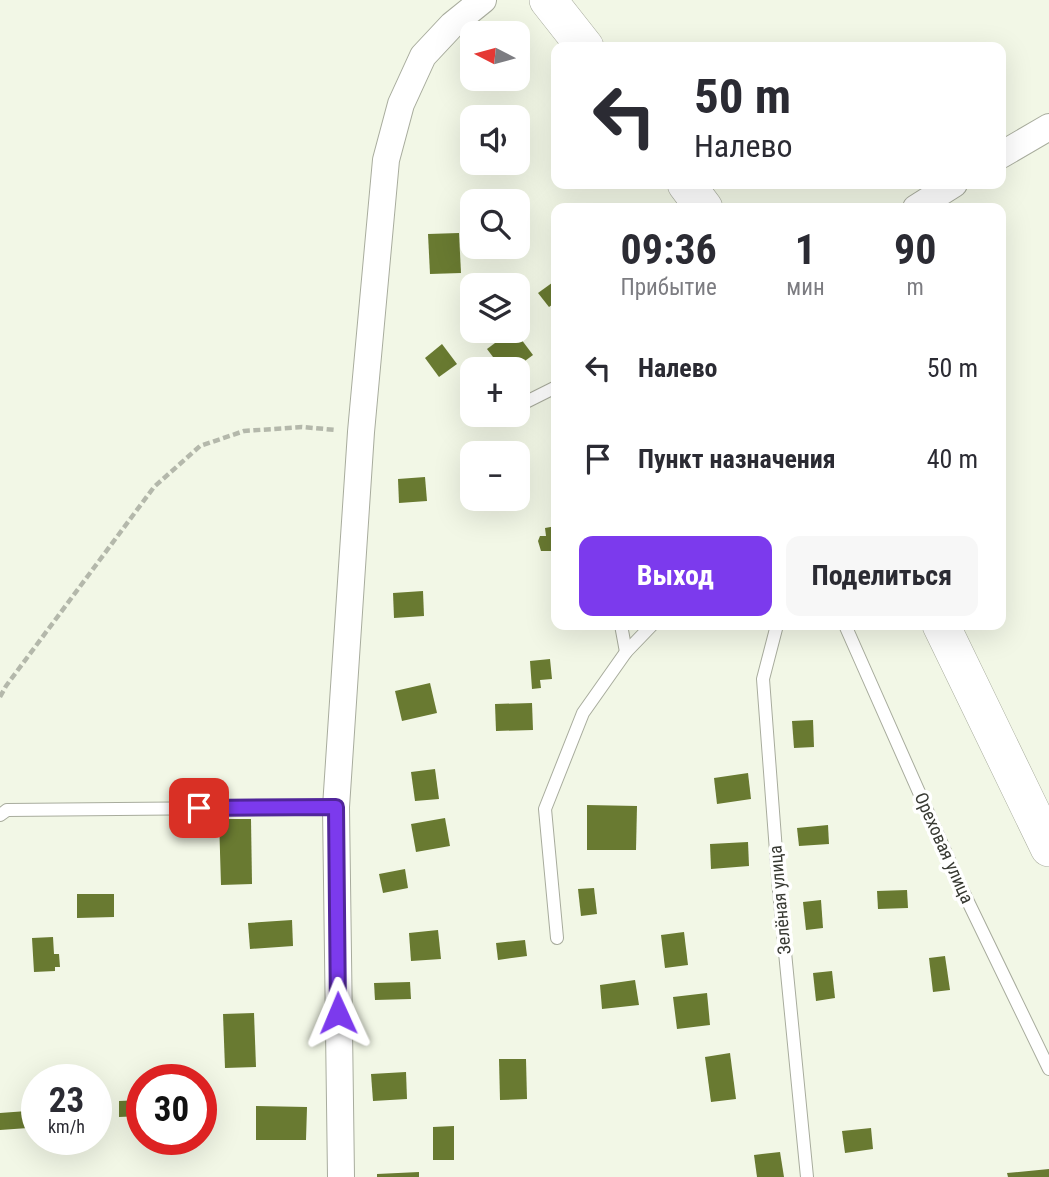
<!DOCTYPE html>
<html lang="ru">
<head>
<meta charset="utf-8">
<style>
	:root { --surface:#fff; --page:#f7f7f7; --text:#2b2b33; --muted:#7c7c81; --accent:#7c3aed }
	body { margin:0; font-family:"Roboto Condensed",sans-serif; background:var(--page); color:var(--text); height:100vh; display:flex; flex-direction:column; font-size:26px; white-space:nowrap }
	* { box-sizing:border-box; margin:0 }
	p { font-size:23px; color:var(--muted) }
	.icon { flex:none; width:38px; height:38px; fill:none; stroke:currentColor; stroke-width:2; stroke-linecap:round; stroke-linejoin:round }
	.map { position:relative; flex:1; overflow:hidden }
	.side { position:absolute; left:551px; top:203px; width:455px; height:427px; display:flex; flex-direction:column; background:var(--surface); border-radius:14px; box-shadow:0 7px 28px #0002 }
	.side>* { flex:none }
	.guide { position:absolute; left:551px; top:42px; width:455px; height:147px; border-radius:14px; box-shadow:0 7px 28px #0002; background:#fff; color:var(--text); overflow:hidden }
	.needle { width:46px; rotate:276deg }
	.buttons { position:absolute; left:460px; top:21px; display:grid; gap:14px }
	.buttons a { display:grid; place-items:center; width:70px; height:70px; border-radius:14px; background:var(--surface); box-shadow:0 7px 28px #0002; font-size:35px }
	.speed { position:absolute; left:21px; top:1064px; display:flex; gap:14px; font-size:35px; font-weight:700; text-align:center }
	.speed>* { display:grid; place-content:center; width:91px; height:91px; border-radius:50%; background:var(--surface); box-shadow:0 7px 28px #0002; line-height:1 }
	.speed small { font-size:18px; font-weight:400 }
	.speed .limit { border:10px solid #d22; background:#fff; color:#111 }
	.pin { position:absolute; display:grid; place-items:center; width:60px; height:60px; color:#fff; margin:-30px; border-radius:14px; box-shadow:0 4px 10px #0006 }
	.me { position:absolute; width:77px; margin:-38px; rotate:359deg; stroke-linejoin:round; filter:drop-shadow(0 0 5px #0008) }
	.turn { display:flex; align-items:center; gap:24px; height:147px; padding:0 28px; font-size:32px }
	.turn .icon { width:91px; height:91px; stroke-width:2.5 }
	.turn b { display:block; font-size:49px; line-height:60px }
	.eta { display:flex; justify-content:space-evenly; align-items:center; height:119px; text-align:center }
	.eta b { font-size:42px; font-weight:700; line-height:49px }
	.button { display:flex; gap:14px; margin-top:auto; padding:14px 28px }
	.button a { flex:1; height:80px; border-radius:14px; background:var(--accent); color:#fff; font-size:28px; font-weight:700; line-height:80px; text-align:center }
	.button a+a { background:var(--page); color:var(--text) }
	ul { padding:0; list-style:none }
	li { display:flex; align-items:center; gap:21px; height:91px; padding:0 28px }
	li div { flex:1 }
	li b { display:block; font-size:26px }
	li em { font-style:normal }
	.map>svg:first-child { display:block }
	.building { fill:#697a31 }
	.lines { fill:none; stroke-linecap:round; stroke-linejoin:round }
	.lane-casing { stroke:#a8ac9d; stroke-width:14 }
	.street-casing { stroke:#a8ac9d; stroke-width:28 }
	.secondary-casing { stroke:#a8ac9d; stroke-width:38 }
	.path { stroke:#b4b8ab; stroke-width:4.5; stroke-dasharray:7 3.5; stroke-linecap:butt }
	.lane { stroke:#fff; stroke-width:12 }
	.street { stroke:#fff; stroke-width:26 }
	.secondary { stroke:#fff; stroke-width:37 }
	.route-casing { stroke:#51269a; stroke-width:18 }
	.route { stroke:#7c3aed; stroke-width:12 }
	.labels { text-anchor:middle; stroke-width:7; stroke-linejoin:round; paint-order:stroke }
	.street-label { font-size:18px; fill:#373932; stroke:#fff }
</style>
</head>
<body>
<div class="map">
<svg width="1049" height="1177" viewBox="0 0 1049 1177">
	<rect width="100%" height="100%" fill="#f2f7e6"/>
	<g class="building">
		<path d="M 459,233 L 461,273 L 430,274 L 428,234 Z"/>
		<path d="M 556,280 L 556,302 L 549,307 L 538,293 Z"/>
		<path d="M 511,331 L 515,331 L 533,355 L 514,369 L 502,369 L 487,349 Z"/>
		<path d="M 442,344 L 457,364 L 439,377 L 425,358 Z"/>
		<path d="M 425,477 L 427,501 L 399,503 L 398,479 Z"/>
		<path d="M 556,526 L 556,560 L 552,556 L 551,551 L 541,551 L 538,541 L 540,536 L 546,536 L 545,528 Z"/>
		<path d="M 423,591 L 424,616 L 394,618 L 393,593 Z"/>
		<path d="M 550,659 L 552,679 L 540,680 L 541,688 L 532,689 L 530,661 Z"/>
		<path d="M 430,683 L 437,713 L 402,721 L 395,691 Z"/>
		<path d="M 532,703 L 533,730 L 496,731 L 495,704 Z"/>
		<path d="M 813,720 L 814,747 L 794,748 L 792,721 Z"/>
		<path d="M 435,769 L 439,799 L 415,801 L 411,772 Z"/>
		<path d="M 748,773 L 751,799 L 717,804 L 714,778 Z"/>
		<path d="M 587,805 L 637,806 L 636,850 L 587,850 Z"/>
		<path d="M 445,818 L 450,846 L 416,852 L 411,824 Z"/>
		<path d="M 219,819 L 251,819 L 252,884 L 221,885 Z"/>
		<path d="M 828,825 L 829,844 L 799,846 L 797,828 Z"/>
		<path d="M 748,842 L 749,866 L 711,869 L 710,844 Z"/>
		<path d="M 405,869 L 408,888 L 383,893 L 379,874 Z"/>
		<path d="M 594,888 L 597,914 L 581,916 L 578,889 Z"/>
		<path d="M 907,890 L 908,908 L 878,909 L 877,891 Z"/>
		<path d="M 77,894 L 114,894 L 114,917 L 77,918 Z"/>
		<path d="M 821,900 L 823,928 L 806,930 L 803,902 Z"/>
		<path d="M 292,920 L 293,946 L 250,949 L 248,923 Z"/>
		<path d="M 438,930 L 441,959 L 411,961 L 409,933 Z"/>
		<path d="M 684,932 L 688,965 L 665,968 L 661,935 Z"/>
		<path d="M 53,937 L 54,954 L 59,954 L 60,967 L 55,967 L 55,971 L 34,972 L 32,938 Z"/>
		<path d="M 525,940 L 527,956 L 498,960 L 496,943 Z"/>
		<path d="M 945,956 L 950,990 L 933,992 L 929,958 Z"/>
		<path d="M 832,971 L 835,998 L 816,1001 L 813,973 Z"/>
		<path d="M 635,980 L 639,1005 L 602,1009 L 600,985 Z"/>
		<path d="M 410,982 L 411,999 L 375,1000 L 374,983 Z"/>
		<path d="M 707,993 L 710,1025 L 677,1029 L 673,997 Z"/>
		<path d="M 254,1013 L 256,1067 L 225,1068 L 223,1014 Z"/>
		<path d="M 730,1053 L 736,1099 L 711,1102 L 705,1057 Z"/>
		<path d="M 499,1059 L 526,1059 L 527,1099 L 500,1100 Z"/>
		<path d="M 406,1072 L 407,1099 L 373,1101 L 371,1074 Z"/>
		<path d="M 142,1100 L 142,1116 L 119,1117 L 119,1101 Z"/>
		<path d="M 256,1106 L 307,1107 L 306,1140 L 256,1140 Z"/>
		<path d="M 27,1111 L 28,1128 L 0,1130 L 0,1113 Z"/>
		<path d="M 454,1126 L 454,1160 L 433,1160 L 433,1127 Z"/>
		<path d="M 871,1128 L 873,1149 L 845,1153 L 842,1131 Z"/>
		<path d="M 780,1152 L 784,1177 L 757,1177 L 754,1155 Z"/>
		<path d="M 1049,1169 L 1049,1177 L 1008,1177 L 1007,1173 Z"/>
		<path d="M 419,1172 L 419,1177 L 377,1177 L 377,1174 Z"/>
	</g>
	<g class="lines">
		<defs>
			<g id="lane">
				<path d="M 518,406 L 556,387"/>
				<path d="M 493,419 L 501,415"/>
				<path d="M 621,625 L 626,652"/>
				<path d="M 777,625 L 763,679 L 779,891 L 807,1177"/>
				<path d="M 845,625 L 960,885 L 1049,1069"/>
				<path d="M 0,815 L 7,810 L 336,807"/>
				<path d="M 557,938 L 545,809 L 583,713 L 626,652 L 652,625"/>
			</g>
			<g id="street">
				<path d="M 1001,155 L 1049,127"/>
				<path d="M 916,208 L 954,184"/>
				<path d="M 341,1177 L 336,807 L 361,432 L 386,160 L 401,104 L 423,56 L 452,25 L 483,0"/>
			</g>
			<g id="secondary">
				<path d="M 548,0 L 585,47"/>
				<path d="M 686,184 L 704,208"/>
				<path d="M 941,625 L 1049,848"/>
			</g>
		</defs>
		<use href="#lane" class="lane-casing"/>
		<use href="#street" class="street-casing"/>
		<use href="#secondary" class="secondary-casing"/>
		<path class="path" d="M 0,697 L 6,686 L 154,487 L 200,446 L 244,431 L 302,427 L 336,430"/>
		<use href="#lane" class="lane"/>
		<use href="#street" class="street"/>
		<use href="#secondary" class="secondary"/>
	</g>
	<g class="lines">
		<defs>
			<path id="route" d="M 199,808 L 336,807 L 338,1013"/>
		</defs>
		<use href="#route" class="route-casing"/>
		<use href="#route" class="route"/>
	</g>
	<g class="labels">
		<g class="street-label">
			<text transform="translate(944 848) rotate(66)" y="6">Ореховая улица</text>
			<text transform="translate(780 900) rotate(-95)" y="6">Зелёная улица</text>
		</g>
	</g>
</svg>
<div class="buttons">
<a><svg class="needle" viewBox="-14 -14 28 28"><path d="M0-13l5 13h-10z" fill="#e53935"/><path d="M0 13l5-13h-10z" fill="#7c7c81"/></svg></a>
<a><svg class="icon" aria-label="sound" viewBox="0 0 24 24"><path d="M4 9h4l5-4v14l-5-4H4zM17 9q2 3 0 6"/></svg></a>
<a><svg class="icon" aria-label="search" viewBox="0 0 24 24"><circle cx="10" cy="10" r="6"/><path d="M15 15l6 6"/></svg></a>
<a><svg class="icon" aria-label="layers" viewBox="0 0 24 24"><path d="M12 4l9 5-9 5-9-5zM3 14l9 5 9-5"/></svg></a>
<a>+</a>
<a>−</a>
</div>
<div class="speed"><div>23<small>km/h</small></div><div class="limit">30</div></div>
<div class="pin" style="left:199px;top:808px;background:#d93025"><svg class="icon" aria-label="arrive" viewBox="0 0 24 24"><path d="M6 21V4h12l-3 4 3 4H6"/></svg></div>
<svg class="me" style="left:338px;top:1013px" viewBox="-20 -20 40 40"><path d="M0-17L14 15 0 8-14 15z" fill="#7c3aed" stroke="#fff" stroke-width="4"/></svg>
<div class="guide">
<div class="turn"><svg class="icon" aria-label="left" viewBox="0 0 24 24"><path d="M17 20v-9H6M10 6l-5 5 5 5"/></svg><div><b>50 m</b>Налево</div></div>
</div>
<section class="side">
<div class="eta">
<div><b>09:36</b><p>Прибытие</p></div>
<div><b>1</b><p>мин</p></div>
<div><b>90</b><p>m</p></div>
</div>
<ul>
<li><svg class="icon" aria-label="left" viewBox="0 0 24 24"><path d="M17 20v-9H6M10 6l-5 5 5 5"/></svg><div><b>Налево</b></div><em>50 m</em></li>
<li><svg class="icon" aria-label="arrive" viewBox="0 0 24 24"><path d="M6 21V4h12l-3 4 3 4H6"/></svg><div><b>Пункт назначения</b></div><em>40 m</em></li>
</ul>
<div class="button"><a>Выход</a><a>Поделиться</a></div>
</section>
</div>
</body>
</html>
